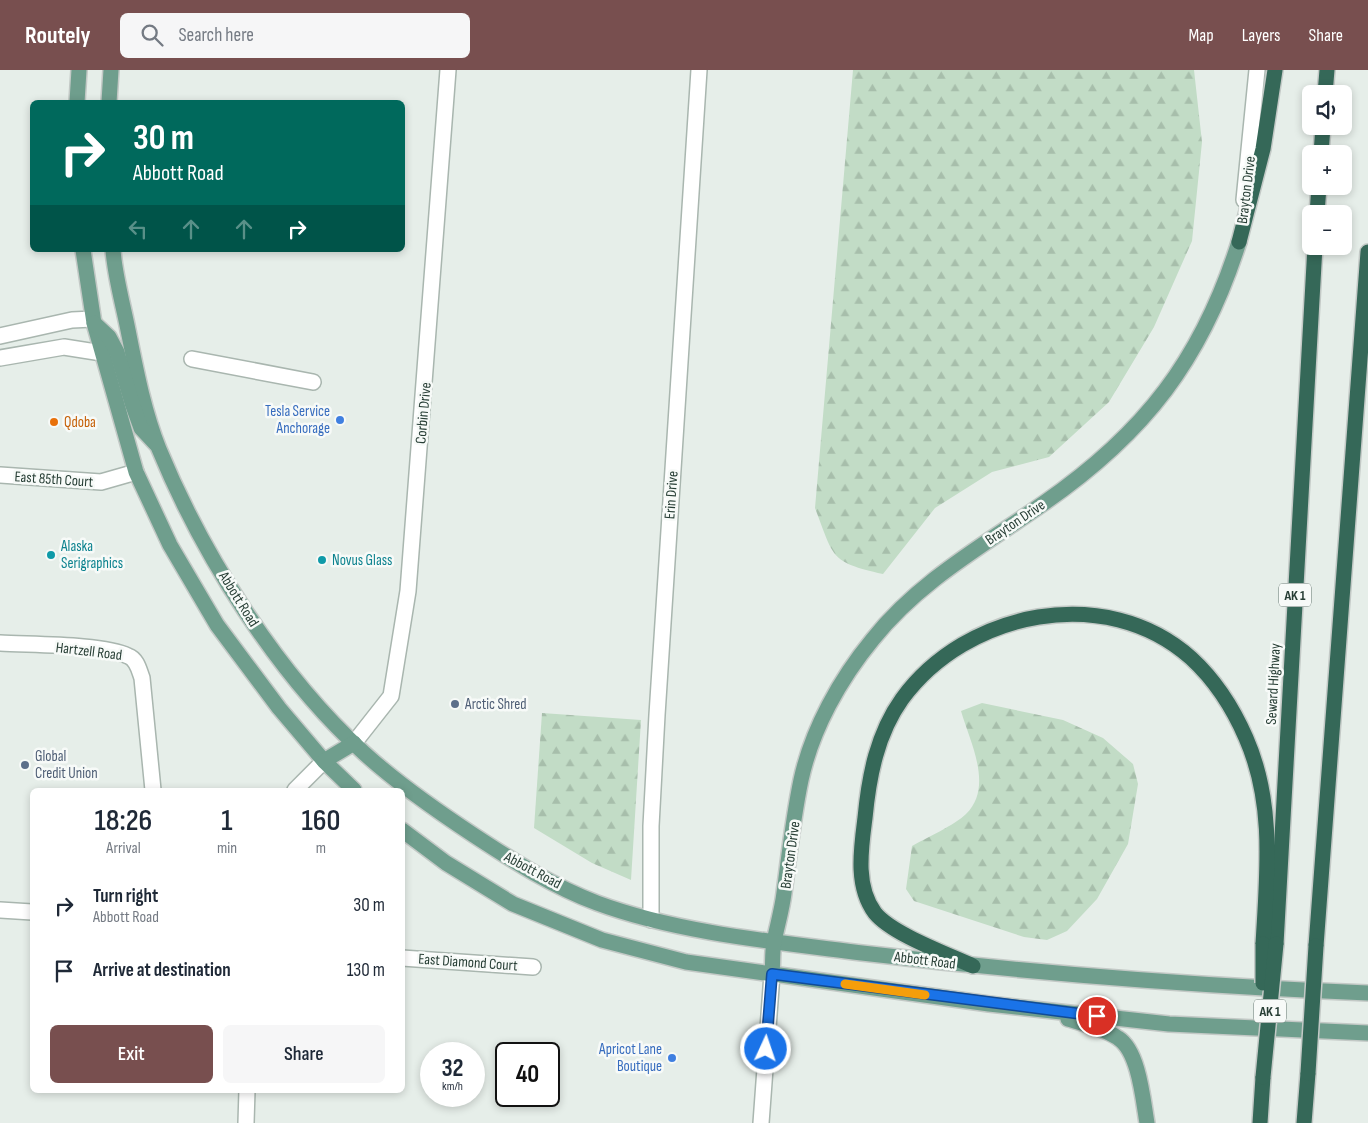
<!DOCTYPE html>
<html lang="en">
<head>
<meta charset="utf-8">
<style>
	:root { --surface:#fff; --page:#f6f6f7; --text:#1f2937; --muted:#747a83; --accent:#784f4f }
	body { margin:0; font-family:"Sofia Sans Condensed",sans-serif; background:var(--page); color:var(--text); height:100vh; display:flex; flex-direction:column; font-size:19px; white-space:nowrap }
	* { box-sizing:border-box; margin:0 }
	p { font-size:16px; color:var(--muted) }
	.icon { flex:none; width:28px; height:28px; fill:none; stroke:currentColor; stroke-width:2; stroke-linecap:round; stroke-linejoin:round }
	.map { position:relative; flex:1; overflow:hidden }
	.side { position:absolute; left:30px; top:718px; width:375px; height:305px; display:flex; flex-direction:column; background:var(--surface); border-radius:8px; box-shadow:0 2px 8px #0003 }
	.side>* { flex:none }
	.guide { position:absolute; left:30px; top:30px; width:375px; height:152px; border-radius:8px; box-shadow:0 2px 8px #0003; background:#00695c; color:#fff; overflow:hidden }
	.controls { position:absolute; left:1302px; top:15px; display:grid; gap:10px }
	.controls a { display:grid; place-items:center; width:50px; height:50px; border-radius:8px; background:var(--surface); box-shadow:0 2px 8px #0003; font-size:25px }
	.speed { position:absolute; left:420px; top:972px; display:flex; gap:10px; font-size:25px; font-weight:700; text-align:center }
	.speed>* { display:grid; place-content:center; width:65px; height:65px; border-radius:50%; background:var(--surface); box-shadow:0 2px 8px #0003; line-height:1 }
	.speed small { font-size:12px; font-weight:400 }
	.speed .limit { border:2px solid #111; border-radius:8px; background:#fff; color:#111 }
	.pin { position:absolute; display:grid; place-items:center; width:42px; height:42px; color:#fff; margin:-21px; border:2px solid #fff; border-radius:50%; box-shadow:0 1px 5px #0007 }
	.me { position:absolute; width:55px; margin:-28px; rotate:3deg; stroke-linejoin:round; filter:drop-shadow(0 0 4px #0008) }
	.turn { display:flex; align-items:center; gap:18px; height:105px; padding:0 20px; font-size:22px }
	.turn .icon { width:65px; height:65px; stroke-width:2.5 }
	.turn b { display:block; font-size:35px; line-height:42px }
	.lanes { display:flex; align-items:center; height:48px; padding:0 20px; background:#0003; justify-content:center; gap:25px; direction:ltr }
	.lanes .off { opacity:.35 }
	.eta { display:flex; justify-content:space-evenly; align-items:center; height:85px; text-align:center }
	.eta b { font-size:30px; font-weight:600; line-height:35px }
	.action { display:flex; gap:10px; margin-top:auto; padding:10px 20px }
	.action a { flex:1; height:58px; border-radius:8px; background:var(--accent); color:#fff; font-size:20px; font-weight:600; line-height:58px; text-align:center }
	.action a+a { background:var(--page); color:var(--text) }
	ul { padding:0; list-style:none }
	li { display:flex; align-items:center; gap:15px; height:65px; padding:0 20px }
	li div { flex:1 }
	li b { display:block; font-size:19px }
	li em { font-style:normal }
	header { display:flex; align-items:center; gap:30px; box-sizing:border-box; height:70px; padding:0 25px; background:var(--accent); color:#fff }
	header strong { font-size:24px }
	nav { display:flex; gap:28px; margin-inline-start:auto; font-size:18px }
	.search { width:350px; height:45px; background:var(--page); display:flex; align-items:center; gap:12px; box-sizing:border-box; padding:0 18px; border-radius:8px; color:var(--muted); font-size:19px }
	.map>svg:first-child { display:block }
	.forest { fill:url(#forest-firs) }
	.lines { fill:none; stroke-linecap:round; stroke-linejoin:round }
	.minor-casing { stroke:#a9b6af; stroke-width:18 }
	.major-casing { stroke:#c3c9c6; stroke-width:18 }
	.highway-casing { stroke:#c3c9c6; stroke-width:18 }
	.minor { stroke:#fff; stroke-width:15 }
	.major { stroke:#6f9e8d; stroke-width:15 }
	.highway { stroke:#356858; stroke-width:15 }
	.highway-bridge-casing { stroke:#c3c9c6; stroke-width:18; stroke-linecap:butt }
	.highway-bridge { stroke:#356858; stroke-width:15 }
	.route-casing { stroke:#114b97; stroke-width:12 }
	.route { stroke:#1a73e8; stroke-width:9 }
	.slow { stroke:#f59e0b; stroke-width:9 }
	.shop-dot { fill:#3f7fe0; stroke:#f7faf8; stroke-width:2 }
	.food-dot { fill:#e8710a; stroke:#f7faf8; stroke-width:2 }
	.culture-dot { fill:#0f9aa8; stroke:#f7faf8; stroke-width:2 }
	.service-dot { fill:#5c6f8a; stroke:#f7faf8; stroke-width:2 }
	.labels { text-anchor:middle; stroke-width:5; stroke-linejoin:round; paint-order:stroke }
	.shield { fill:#f7faf8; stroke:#657670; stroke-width:1 }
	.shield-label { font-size:14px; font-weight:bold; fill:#273e35 }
	.street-label { font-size:15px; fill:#273e35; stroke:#f7faf8 }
	.shop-label { font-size:15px; fill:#366cbe; stroke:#f7faf8; text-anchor:end }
	.food-label { font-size:15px; fill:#c56008; stroke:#f7faf8; text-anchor:start }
	.culture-label { font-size:15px; fill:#0d838f; stroke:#f7faf8; text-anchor:start }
	.service-label { font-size:15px; fill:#4e5e75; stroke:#f7faf8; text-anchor:start }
</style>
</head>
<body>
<header>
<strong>Routely</strong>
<div class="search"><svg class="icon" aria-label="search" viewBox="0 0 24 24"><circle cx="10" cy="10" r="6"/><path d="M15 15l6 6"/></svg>Search here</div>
<nav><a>Map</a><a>Layers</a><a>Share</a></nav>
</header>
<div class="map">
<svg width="1368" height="1053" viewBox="0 0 1368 1053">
	<defs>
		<pattern id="forest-firs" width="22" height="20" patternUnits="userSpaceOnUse" patternTransform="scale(1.25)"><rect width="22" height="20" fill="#c2dcc6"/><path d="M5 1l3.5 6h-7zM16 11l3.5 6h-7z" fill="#a7beab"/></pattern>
	</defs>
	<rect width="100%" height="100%" fill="#e6eee9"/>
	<g class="forest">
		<path d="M 853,0 L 1194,0 L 1202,72 L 1192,171 L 1154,257 L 1109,332 L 1049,387 L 992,402 L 935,438 L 883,504 C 829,492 834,487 815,438 Z"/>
		<path d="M 982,633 L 1063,650 L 1103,668 L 1133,694 L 1138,714 L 1128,774 L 1097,829 L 1067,861 L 1047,870 L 1024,867 L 914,831 L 906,819 L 912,776 C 926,768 955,755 966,744 C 994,717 970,672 961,641 Z"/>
		<path d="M 542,643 L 641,650 L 631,810 L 592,793 L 534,758 Z"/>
	</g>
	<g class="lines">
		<defs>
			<g id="minor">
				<path d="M 1244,130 L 1257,0"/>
				<path d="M 0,266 L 72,250 L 93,249"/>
				<path d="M 0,288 L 64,277 L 102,283"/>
				<path d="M 192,289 L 313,312"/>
				<path d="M 0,405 L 101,412 L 136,402"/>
				<path d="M 0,573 C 31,575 103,574 128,586 C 137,589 139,600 142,608 L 153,720"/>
				<path d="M 354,673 L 391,626 L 408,521 L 448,0"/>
				<path d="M 295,720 L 324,691"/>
				<path d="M 0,840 L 32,842"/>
				<path d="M 651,850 L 651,756 L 657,645 L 699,0"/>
				<path d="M 402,888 L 533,897"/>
				<path d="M 246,1053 L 247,1020"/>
				<path d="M 761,1053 L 772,904"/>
			</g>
			<g id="major">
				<path d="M 77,32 L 79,0"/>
				<path d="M 109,32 L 111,0"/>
				<path d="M 83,180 L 94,253 L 136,402 L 170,475 L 217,555 L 279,638 L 324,691 L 354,720"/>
				<path d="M 113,180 C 115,207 123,234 128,260 C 136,300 144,342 159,379 C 203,486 278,605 364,683 C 398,714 437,741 475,766 C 513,791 554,817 597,833 C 678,863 776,872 862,883 C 1030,903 1199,916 1368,923"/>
				<path d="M 94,253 L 109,267 L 117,282 L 132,333 L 141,358 L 156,374"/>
				<path d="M 324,691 L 354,673"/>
				<path d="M 402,760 L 446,793 L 513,834 L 602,870 L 686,892 L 989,934 L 1169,954 L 1368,963"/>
				<path d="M 772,904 C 773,894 772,883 774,872 C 777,856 782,840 784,823 C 789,786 793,748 801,710 C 812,659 840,609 873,569 C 919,511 984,475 1044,433 C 1145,363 1202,289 1239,172"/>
				<path d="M 1068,949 C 1084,954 1104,958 1118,968 C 1139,981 1143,1030 1147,1053"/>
			</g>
			<g id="highway">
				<path d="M 1325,24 L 1327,0"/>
				<path d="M 1321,84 L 1323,56"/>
				<path d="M 1317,144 L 1319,116"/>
				<path d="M 1239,172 L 1263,79 L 1275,0"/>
				<path d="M 1276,874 L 1315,176"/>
				<path d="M 1316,876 L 1368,182"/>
				<path d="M 973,896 C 947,884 892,864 875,843 C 855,816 861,779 865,748 C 869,706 877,664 902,629 C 966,541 1106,512 1191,588 C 1215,610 1233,638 1246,668 C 1275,734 1267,803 1263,874"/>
				<path d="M 1260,1053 L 1263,1007"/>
				<path d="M 1304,1053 L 1308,1003"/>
			</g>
		</defs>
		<use href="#minor" class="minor-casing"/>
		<use href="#major" class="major-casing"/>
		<use href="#highway" class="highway-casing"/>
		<use href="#minor" class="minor"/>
		<use href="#major" class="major"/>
		<use href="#highway" class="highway"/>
		<defs>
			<g id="highway-bridge">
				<path d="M 1263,913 L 1263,874"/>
				<path d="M 1308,1003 L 1316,876"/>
				<path d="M 1263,1007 L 1276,874"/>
			</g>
		</defs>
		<use href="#highway-bridge" class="highway-bridge-casing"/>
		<use href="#highway-bridge" class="highway-bridge"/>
	</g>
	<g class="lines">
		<defs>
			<path id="route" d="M 766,979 L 772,904 L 1097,946"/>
		</defs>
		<use href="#route" class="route-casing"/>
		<use href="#route" class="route"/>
		<path class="slow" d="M 845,914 L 925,925"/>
	</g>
	<g class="shop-dot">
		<circle cx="340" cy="350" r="5"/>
		<circle cx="672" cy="988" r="5"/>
	</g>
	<circle class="food-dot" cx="54" cy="352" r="5"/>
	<g class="culture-dot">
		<circle cx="51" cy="485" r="5"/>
		<circle cx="322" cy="490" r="5"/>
	</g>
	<g class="service-dot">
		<circle cx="455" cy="634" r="5"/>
		<circle cx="25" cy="695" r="5"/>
	</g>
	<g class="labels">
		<g class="shield">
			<rect x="1279" y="513.5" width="32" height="23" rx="4"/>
			<rect x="1254" y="929.5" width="32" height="23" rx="4"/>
		</g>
		<g class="shield-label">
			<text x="1295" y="530">AK 1</text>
			<text x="1270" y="946">AK 1</text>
		</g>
		<g class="street-label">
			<text transform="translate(1246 120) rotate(-83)" y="5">Brayton Drive</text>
			<text transform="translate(423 343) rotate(-85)" y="5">Corbin Drive</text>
			<text transform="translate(54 409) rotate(4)" y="5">East 85th Court</text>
			<text transform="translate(671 425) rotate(-86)" y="5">Erin Drive</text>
			<text transform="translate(1015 452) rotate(-34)" y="5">Brayton Drive</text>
			<text transform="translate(239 529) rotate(58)" y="5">Abbott Road</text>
			<text transform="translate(89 581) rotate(7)" y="5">Hartzell Road</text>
			<text transform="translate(1273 614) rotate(-87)" y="5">Seward Highway</text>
			<text transform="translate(790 785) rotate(-82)" y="5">Brayton Drive</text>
			<text transform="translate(533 800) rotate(28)" y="5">Abbott Road</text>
			<text transform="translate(925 890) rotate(7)" y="5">Abbott Road</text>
			<text transform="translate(468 892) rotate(4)" y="5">East Diamond Court</text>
		</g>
		<g class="shop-label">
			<text x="330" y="346">Tesla Service<tspan x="330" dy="17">Anchorage</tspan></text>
			<text x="662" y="984">Apricot Lane<tspan x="662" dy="17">Boutique</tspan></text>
		</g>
		<g class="food-label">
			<text x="64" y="357">Qdoba</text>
		</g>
		<g class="culture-label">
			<text x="61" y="481">Alaska<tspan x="61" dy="17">Serigraphics</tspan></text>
			<text x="332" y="495">Novus Glass</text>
		</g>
		<g class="service-label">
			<text x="465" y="639">Arctic Shred</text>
			<text x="35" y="691">Global<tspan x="35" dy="17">Credit Union</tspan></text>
		</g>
	</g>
</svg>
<div class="controls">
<a><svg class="icon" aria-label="sound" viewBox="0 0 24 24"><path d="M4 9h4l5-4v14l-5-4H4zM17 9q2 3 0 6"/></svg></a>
<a>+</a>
<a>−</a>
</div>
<div class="speed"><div>32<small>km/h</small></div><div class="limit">40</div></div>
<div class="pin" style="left:1097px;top:946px;background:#d93025"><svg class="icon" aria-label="arrive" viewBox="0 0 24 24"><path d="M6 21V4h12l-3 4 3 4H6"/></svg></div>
<svg class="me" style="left:766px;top:979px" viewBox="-20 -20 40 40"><circle r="17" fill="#1a73e8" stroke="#fff" stroke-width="3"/><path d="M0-11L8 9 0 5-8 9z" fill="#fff"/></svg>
<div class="guide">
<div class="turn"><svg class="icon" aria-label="right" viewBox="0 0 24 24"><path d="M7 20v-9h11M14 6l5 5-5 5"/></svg><div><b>30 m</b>Abbott Road</div></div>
<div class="lanes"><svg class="icon off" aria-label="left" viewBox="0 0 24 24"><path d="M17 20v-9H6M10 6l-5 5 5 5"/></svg><svg class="icon off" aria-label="ahead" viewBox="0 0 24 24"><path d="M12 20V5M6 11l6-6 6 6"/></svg><svg class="icon off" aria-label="ahead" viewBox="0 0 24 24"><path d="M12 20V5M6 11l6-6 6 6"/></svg><svg class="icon" aria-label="right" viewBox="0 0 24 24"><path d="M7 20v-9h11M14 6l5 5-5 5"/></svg></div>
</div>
<section class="side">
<div class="eta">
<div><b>18:26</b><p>Arrival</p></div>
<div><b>1</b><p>min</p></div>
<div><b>160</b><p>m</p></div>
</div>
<ul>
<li><svg class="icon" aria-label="right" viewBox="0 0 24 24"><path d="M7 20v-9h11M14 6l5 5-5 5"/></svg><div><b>Turn right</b><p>Abbott Road</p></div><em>30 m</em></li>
<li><svg class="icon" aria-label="arrive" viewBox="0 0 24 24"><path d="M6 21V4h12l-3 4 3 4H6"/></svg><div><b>Arrive at destination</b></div><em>130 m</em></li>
</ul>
<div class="action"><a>Exit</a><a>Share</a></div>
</section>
</div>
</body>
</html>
